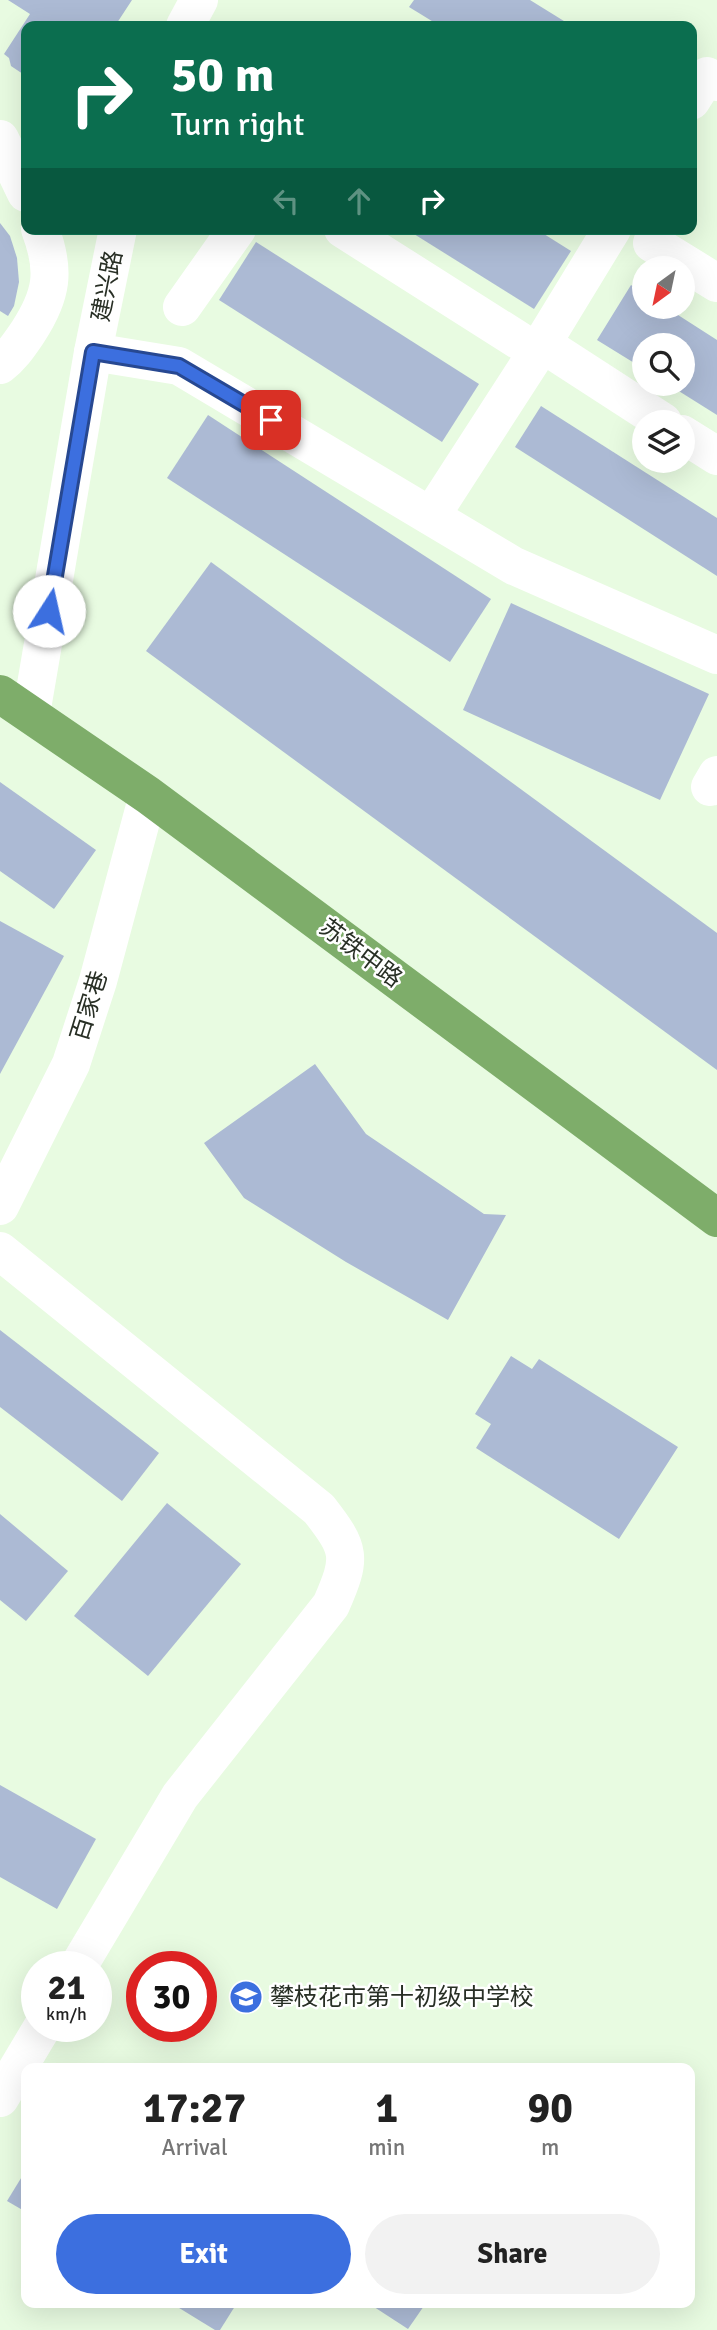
<!DOCTYPE html>
<html lang="en">
<head>
<meta charset="utf-8">
<style>
	:root { --surface:#fff; --page:#f2f2f2; --text:#222; --muted:#767676; --accent:#3c6fdf }
	body { margin:0; font-family:Signika,"Noto Sans SC",sans-serif; background:var(--page); color:var(--text); height:100vh; display:flex; flex-direction:column; font-size:26px; white-space:nowrap }
	* { box-sizing:border-box; margin:0 }
	p { font-size:23px; color:var(--muted) }
	.icon { flex:none; width:38px; height:38px; fill:none; stroke:currentColor; stroke-width:2; stroke-linecap:round; stroke-linejoin:round }
	.map { position:relative; flex:1; overflow:hidden }
	.panel { position:absolute; left:21px; top:2063px; width:674px; height:245px; display:flex; flex-direction:column; background:var(--surface); border-radius:14px; box-shadow:0 7px 28px #0002 }
	.panel>* { flex:none }
	.banner { position:absolute; left:21px; top:21px; width:676px; height:214px; border-radius:14px; box-shadow:0 7px 28px #0002; background:#0b6e4f; color:#fff; overflow:hidden }
	.needle { width:46px; rotate:213deg }
	.controls { position:absolute; left:632px; top:256px; display:grid; gap:14px }
	.controls a { display:grid; place-items:center; width:63px; height:63px; border-radius:50%; background:var(--surface); box-shadow:0 7px 28px #0002; font-size:35px }
	.speed { position:absolute; left:21px; top:1951px; display:flex; gap:14px; font-size:35px; font-weight:700; text-align:center }
	.speed>* { display:grid; place-content:center; width:91px; height:91px; border-radius:50%; background:var(--surface); box-shadow:0 7px 28px #0002; line-height:1 }
	.speed small { font-size:18px; font-weight:400 }
	.speed .limit { border:10px solid #d22; background:#fff; color:#111 }
	.pin { position:absolute; display:grid; place-items:center; width:60px; height:60px; color:#fff; margin:-30px; border-radius:14px; box-shadow:0 4px 10px #0006 }
	.me { position:absolute; width:77px; margin:-38px; rotate:10deg; stroke-linejoin:round; filter:drop-shadow(0 0 5px #0008) }
	.turn { display:flex; align-items:center; gap:24px; height:147px; padding:0 35px; font-size:32px }
	.turn .icon { width:91px; height:91px; stroke-width:2.5 }
	.turn b { display:block; font-size:49px; line-height:60px }
	.lanes { display:flex; align-items:center; height:66px; padding:0 35px; background:#0003; justify-content:center; gap:35px; direction:ltr }
	.lanes .off { opacity:.35 }
	.eta { display:flex; justify-content:space-evenly; align-items:center; height:119px; text-align:center }
	.eta b { font-size:42px; font-weight:700; line-height:49px }
	.cta { display:flex; gap:14px; margin-top:auto; padding:14px 35px }
	.cta a { flex:1; height:80px; border-radius:42px; background:var(--accent); color:#fff; font-size:28px; font-weight:700; line-height:80px; text-align:center }
	.cta a+a { background:var(--page); color:var(--text) }
	.map>svg:first-child { display:block }
	.building { fill:#acbad4 }
	.lines { fill:none; stroke-linecap:round; stroke-linejoin:round }
	.minor { stroke:#fff; stroke-width:38 }
	.highway { stroke:#7ead6a; stroke-width:38 }
	.route-casing { stroke:#274891; stroke-width:18 }
	.route { stroke:#3c6fdf; stroke-width:12 }
	.labels { text-anchor:middle; stroke-width:5; stroke-linejoin:round; paint-order:stroke }
	.street-label { font-size:24px; fill:#282f25; stroke:#fff }
	.poi-label { font-size:24px; fill:#282f25; stroke:#fff; text-anchor:start }
</style>
</head>
<body>
<div class="map">
<svg width="717" height="2330" viewBox="0 0 717 2330">
	<rect width="100%" height="100%" fill="#e8fbe1"/>
	<g class="building">
		<path d="M 8,0 L 132,0 L 115,26 L 26,26 L 26,76 L 11,66 L 9,58 L 4,54 L 30,14 Z"/>
		<path d="M 414,0 L 530,0 L 572,26 L 440,26 L 409,7 Z"/>
		<path d="M 0,223 L 10,236 L 17,258 L 19,282 L 14,306 L 8,316 L 0,311 Z"/>
		<path d="M 406,229 L 536,229 L 571,251 L 534,309 Z"/>
		<path d="M 256,242 L 479,384 L 442,442 L 219,300 Z"/>
		<path d="M 631,285 L 644,294 L 644,306 L 664,306 L 717,340 L 717,415 L 666,383 L 682,383 L 682,345 L 644,345 L 644,369 L 597,340 Z"/>
		<path d="M 541,406 L 717,518 L 717,576 L 515,447 Z"/>
		<path d="M 208,415 L 491,599 L 450,662 L 167,478 Z"/>
		<path d="M 211,562 L 717,933 L 717,1070 L 146,651 Z"/>
		<path d="M 511,603 L 709,694 L 660,800 L 463,710 Z"/>
		<path d="M 0,782 L 96,850 L 54,909 L 0,871 Z"/>
		<path d="M 0,921 L 64,956 L 0,1074 Z"/>
		<path d="M 315,1064 L 366,1134 L 484,1214 L 506,1215 L 448,1320 L 346,1262 L 244,1198 L 204,1143 Z"/>
		<path d="M 0,1330 L 159,1453 L 122,1501 L 0,1407 Z"/>
		<path d="M 511,1356 L 532,1369 L 539,1359 L 678,1447 L 619,1539 L 476,1448 L 491,1424 L 475,1414 Z"/>
		<path d="M 167,1503 L 241,1564 L 148,1676 L 74,1616 Z"/>
		<path d="M 0,1514 L 68,1571 L 26,1621 L 0,1600 Z"/>
		<path d="M 0,1785 L 96,1839 L 57,1909 L 0,1877 Z"/>
		<path d="M 26,2170 L 26,2212 L 7,2201 Z"/>
		<path d="M 171,2303 L 237,2303 L 220,2330 L 215,2330 Z"/>
		<path d="M 368,2303 L 426,2303 L 408,2329 Z"/>
	</g>
	<g class="lines">
		<g class="minor">
			<path d="M 185,26 L 199,0"/>
			<path d="M 691,101 L 707,76 L 717,82"/>
			<path d="M 0,139 L 26,193"/>
			<path d="M 343,229 L 537,352"/>
			<path d="M 652,243 L 717,283"/>
			<path d="M 182,307 L 237,229"/>
			<path d="M 93,352 L 179,366 L 514,566 L 717,655"/>
			<path d="M 558,354 L 663,422"/>
			<path d="M 0,365 C 12,356 19,345 28,332 C 52,295 56,271 40,229"/>
			<path d="M 682,434 L 717,456"/>
			<path d="M 431,516 L 537,352 L 612,229"/>
			<path d="M 31,714 L 93,352 L 118,229"/>
			<path d="M 710,787 L 717,775"/>
			<path d="M 0,1206 L 71,1064 L 98,981 L 148,795"/>
			<path d="M 0,1251 L 319,1509 C 351,1550 352,1557 331,1605 L 180,1796 L 78,1967"/>
			<path d="M 0,2098 L 43,2026"/>
		</g>
		<path class="highway" d="M 0,694 L 148,795 L 717,1218"/>
	</g>
	<g class="lines">
		<defs>
			<path id="route" d="M 49,611 L 93,352 L 179,366 L 271,420"/>
		</defs>
		<use href="#route" class="route-casing"/>
		<use href="#route" class="route"/>
	</g>
	<defs>
		<symbol id="school-disc" viewBox="-11 -11 22 22"><circle r="9.5" fill="#3c6fdf" stroke="#fff"/><path d="M0-5L7-2L0 1L-7-2ZM-4 1L0 2.5L4 1V4Q0 6-4 4Z" fill="#fff"/></symbol>
	</defs>
	<g fill-rule="evenodd">
		<use href="#school-disc" x="227" y="1978" width="38" height="38"/>
	</g>
	<g class="labels">
		<g class="street-label">
			<text transform="translate(107 286) rotate(-79)" y="8">建兴路</text>
			<text transform="translate(361 953) rotate(37)" y="8">苏铁中路</text>
			<text transform="translate(89 1006) rotate(-73)" y="8">百家巷</text>
		</g>
		<g class="poi-label">
			<text x="270" y="2005">攀枝花市第十初级中学校</text>
		</g>
	</g>
</svg>
<div class="controls">
<a><svg class="needle" viewBox="-14 -14 28 28"><path d="M0-13l5 13h-10z" fill="#e53935"/><path d="M0 13l5-13h-10z" fill="#767676"/></svg></a>
<a><svg class="icon" aria-label="search" viewBox="0 0 24 24"><circle cx="10" cy="10" r="6"/><path d="M15 15l6 6"/></svg></a>
<a><svg class="icon" aria-label="layers" viewBox="0 0 24 24"><path d="M12 4l9 5-9 5-9-5zM3 14l9 5 9-5"/></svg></a>
</div>
<div class="speed"><div>21<small>km/h</small></div><div class="limit">30</div></div>
<div class="pin" style="left:271px;top:420px;background:#d93025"><svg class="icon" aria-label="arrive" viewBox="0 0 24 24"><path d="M6 21V4h12l-3 4 3 4H6"/></svg></div>
<svg class="me" style="left:49px;top:611px" viewBox="-20 -20 40 40"><circle r="19" fill="#fff"/><path d="M0-13L10 11 0 6-10 11z" fill="#3c6fdf"/></svg>
<div class="banner">
<div class="turn"><svg class="icon" aria-label="right" viewBox="0 0 24 24"><path d="M7 20v-9h11M14 6l5 5-5 5"/></svg><div><b>50 m</b>Turn right</div></div>
<div class="lanes"><svg class="icon off" aria-label="left" viewBox="0 0 24 24"><path d="M17 20v-9H6M10 6l-5 5 5 5"/></svg><svg class="icon off" aria-label="ahead" viewBox="0 0 24 24"><path d="M12 20V5M6 11l6-6 6 6"/></svg><svg class="icon" aria-label="right" viewBox="0 0 24 24"><path d="M7 20v-9h11M14 6l5 5-5 5"/></svg></div>
</div>
<section class="panel">
<div class="eta">
<div><b>17:27</b><p>Arrival</p></div>
<div><b>1</b><p>min</p></div>
<div><b>90</b><p>m</p></div>
</div>
<div class="cta"><a>Exit</a><a>Share</a></div>
</section>
</div>
</body>
</html>
